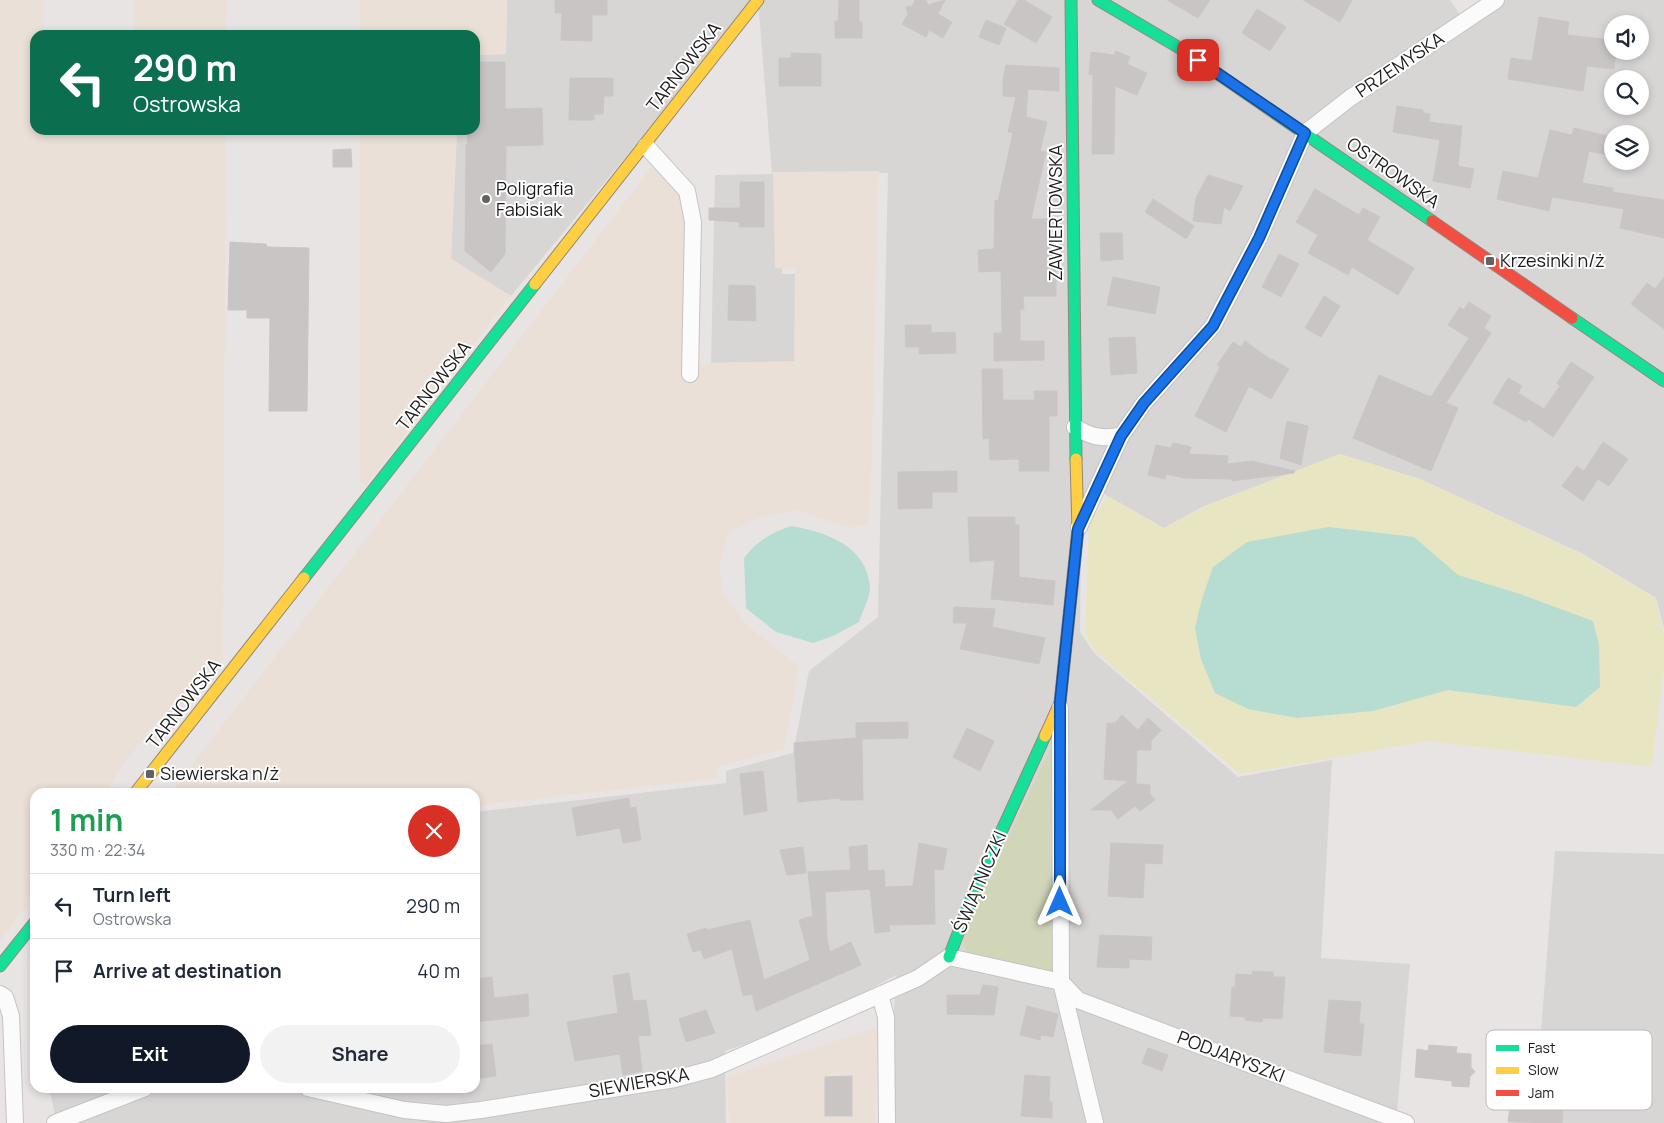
<!DOCTYPE html>
<html lang="en">
<head>
<meta charset="utf-8">
<style>
	:root { --surface:#fff; --page:#f2f2f3; --text:#1f2937; --muted:#747a83; --line:#e0e1e3; --accent:#111827 }
	body { margin:0; font-family:Manrope,sans-serif; background:var(--page); color:var(--text); height:100vh; display:flex; flex-direction:column; font-size:19px; white-space:nowrap }
	* { box-sizing:border-box; margin:0 }
	p { font-size:16px; color:var(--muted) }
	.icon { flex:none; width:28px; height:28px; fill:none; stroke:currentColor; stroke-width:2; stroke-linecap:round; stroke-linejoin:round }
	.map { position:relative; flex:1; overflow:hidden }
	.panel { position:absolute; left:30px; top:788px; width:450px; height:305px; display:flex; flex-direction:column; background:var(--surface); border-radius:15px; box-shadow:0 2px 8px #0003 }
	.panel>* { flex:none }
	.hud { position:absolute; left:30px; top:30px; width:450px; height:105px; border-radius:15px; box-shadow:0 2px 8px #0003; background:#0b6e4f; color:#fff; overflow:hidden }
	.controls { position:absolute; left:1604px; top:15px; display:grid; gap:10px }
	.controls a { display:grid; place-items:center; width:45px; height:45px; border-radius:50%; background:var(--surface); box-shadow:0 2px 8px #0003; font-size:25px }
	.pin { position:absolute; display:grid; place-items:center; width:42px; height:42px; color:#fff; margin:-21px; border-radius:10px; box-shadow:0 2px 8px #0006 }
	.me { position:absolute; width:55px; margin:-28px; rotate:0deg; stroke-linejoin:round; filter:drop-shadow(0 0 4px #0008) }
	.turn { display:flex; align-items:center; gap:18px; height:105px; padding:0 20px; font-size:22px }
	.turn .icon { width:65px; height:65px; stroke-width:2.5 }
	.turn b { display:block; font-size:35px; line-height:42px }
	.round { display:grid; place-items:center; flex:none; width:52px; height:52px; border-radius:26px; background:var(--page) }
	.overview { display:flex; align-items:center; justify-content:space-between; height:85px; padding:0 20px }
	h1 { font-size:30px; font-weight:700; line-height:38px; color:#1e9e55 }
	.button { display:flex; gap:10px; margin-top:auto; padding:10px 20px }
	.button a { flex:1; height:58px; border-radius:30px; background:var(--accent); color:#fff; font-size:20px; font-weight:700; line-height:58px; text-align:center }
	.button a+a { background:var(--page); color:var(--text) }
	ul { padding:0; list-style:none }
	li { display:flex; align-items:center; gap:15px; height:65px; padding:0 20px; border-top:1px solid var(--line) }
	li div { flex:1 }
	li b { display:block; font-size:19px }
	li em { font-style:normal }
	.map>svg:first-child { display:block }
	.residential { fill:#d8d5d5; fill-rule:evenodd }
	.religious { fill:#d7d5d5 }
	.farmland { fill:#eae0d7 }
	.grass { fill:#e7e5c2 }
	.forest { fill:#d2d6b9 }
	.water { fill:#b7dcd1 }
	.building { fill:#cac5c5; stroke:#ccc5c6 }
	.lines { fill:none; stroke-linecap:round; stroke-linejoin:round }
	.street-casing { stroke:#c5c3c3; stroke-width:18 }
	.fast-casing { stroke:#92887d; stroke-width:13 }
	.slow-casing { stroke:#92887d; stroke-width:13 }
	.jam-casing { stroke:#92887d; stroke-width:13 }
	.street { stroke:#fcfbfb; stroke-width:16 }
	.fast { stroke:#16e098; stroke-width:11 }
	.slow { stroke:#ffcf43; stroke-width:11 }
	.jam { stroke:#f24e42; stroke-width:11 }
	.route-casing { stroke:#114b97; stroke-width:12 }
	.route { stroke:#1a73e8; stroke-width:9 }
	.poi-dot { fill:#636161; stroke:#fff; stroke-width:2 }
	.labels { text-anchor:middle; stroke-width:4; stroke-linejoin:round; paint-order:stroke }
	.street-label { font-size:18px; fill:#1b1b1b; stroke:#fff }
	.poi-label { font-size:18px; fill:#1b1b1b; stroke:#fff; text-anchor:start }
	.key { fill:#fff; stroke:#bbb; stroke-width:1 }
	.key-label { font-size:14px; fill:#1b1b1b }
</style>
</head>
<body>
<div class="map">
<svg width="1664" height="1123" viewBox="0 0 1664 1123">
	<rect width="100%" height="100%" fill="#e9e4e4"/>
	<g class="residential">
		<path d="M 507,0 L 755,0 L 511,296 L 451,259 L 457,130 L 475,130 L 475,55 L 506,54 Z"/>
		<path d="M 758,0 L 1450,0 L 1467,25 L 1506,0 L 1664,0 L 1664,628 L 1656,598 L 1583,554 L 1420,479 L 1340,454 L 1204,506 L 1164,528 L 1101,492 L 1081,528 L 1080,632 L 1094,653 L 1238,777 L 1332,760 L 1321,958 L 1410,964 L 1396,1123 L 890,1123 L 889,1097 L 896,975 L 808,1023 L 725,1051 L 726,1123 L 57,1123 L 49,1088 L 362,1088 L 379,1092 L 379,1088 L 475,1088 L 475,812 L 726,783 L 726,771 L 793,753 L 809,671 L 878,617 L 888,173 L 779,173 L 782,274 L 802,274 L 801,364 L 711,365 L 715,175 L 772,174 ZM 1612,24 L 1640,24 L 1640,51 L 1612,51 ZM 1612,79 L 1640,79 L 1640,106 L 1612,106 ZM 1612,134 L 1640,134 L 1640,161 L 1612,161 Z"/>
		<path d="M 1555,851 L 1664,854 L 1664,1123 L 1534,1123 Z"/>
	</g>
	<path class="religious" d="M 589,154 L 603,156 L 547,228 L 532,227 Z"/>
	<g class="farmland">
		<path d="M 0,0 L 44,0 L 44,35 L 35,35 L 35,130 L 226,130 L 223,660 L 175,712 L 154,725 L 118,771 L 107,792 L 35,792 L 35,894 L 0,941 Z"/>
		<path d="M 135,0 L 227,0 L 226,35 L 135,35 Z"/>
		<path d="M 360,0 L 507,0 L 506,54 L 475,55 L 475,35 L 360,35 Z"/>
		<path d="M 360,130 L 457,130 L 451,259 L 511,296 L 366,486 L 360,482 Z"/>
		<path d="M 653,165 L 679,193 L 685,220 L 681,379 L 696,380 L 698,363 L 794,361 L 795,269 L 775,268 L 773,172 L 879,171 L 870,523 L 848,528 L 798,510 L 758,518 L 729,533 L 720,562 L 722,592 L 747,625 L 800,667 L 784,749 L 718,767 L 718,778 L 475,806 L 475,792 L 171,792 Z"/>
		<path d="M 878,1027 L 875,1123 L 729,1123 L 727,1077 Z"/>
	</g>
	<path class="grass" d="M 1340,454 L 1420,479 L 1583,555 L 1655,598 L 1664,633 L 1664,667 L 1652,767 L 1428,741 L 1240,774 L 1096,652 L 1085,633 L 1089,525 L 1107,496 L 1164,529 L 1203,507 Z"/>
	<path class="forest" d="M 1055,739 L 1052,972 L 968,956 L 961,935 Z"/>
	<g class="water">
		<path d="M 791,526 C 826,532 868,546 870,588 C 870,598 862,612 859,622 L 833,636 L 813,643 L 776,632 L 746,608 L 744,558 C 757,541 771,533 791,526 Z"/>
		<path d="M 1329,527 L 1414,537 L 1458,575 L 1520,594 L 1593,621 L 1599,645 L 1600,687 L 1576,707 L 1448,690 L 1373,711 L 1297,718 L 1248,709 L 1215,693 L 1201,659 L 1195,628 L 1202,599 L 1213,567 L 1247,542 Z"/>
	</g>
	<g class="building">
		<path d="M 555,0 L 607,0 L 607,15 L 592,15 L 592,41 L 561,40 L 562,13 L 555,13 Z"/>
		<path d="M 839,0 L 859,0 L 859,22 L 862,22 L 862,38 L 835,38 L 835,21 L 838,21 Z"/>
		<path d="M 915,0 L 926,0 L 928,5 L 945,0 L 938,14 L 952,22 L 943,38 L 929,30 L 926,37 L 902,24 L 908,14 L 906,7 L 912,6 Z"/>
		<path d="M 1018,0 L 1024,0 L 1052,17 L 1036,43 L 1004,24 Z"/>
		<path d="M 1167,0 L 1210,0 L 1198,18 Z"/>
		<path d="M 1303,0 L 1352,0 L 1340,22 Z"/>
		<path d="M 1257,9 L 1286,27 L 1270,51 L 1242,33 Z"/>
		<path d="M 1539,17 L 1569,22 L 1567,35 L 1612,40 L 1612,51 L 1616,51 L 1614,69 L 1587,66 L 1583,91 L 1508,79 L 1511,58 L 1532,61 Z"/>
		<path d="M 986,20 L 1006,28 L 999,45 L 979,37 Z"/>
		<path d="M 1116,51 L 1130,57 L 1127,64 L 1147,73 L 1137,95 L 1115,86 L 1114,154 L 1092,154 L 1093,75 L 1089,74 L 1091,52 L 1114,55 Z"/>
		<path d="M 791,53 L 821,54 L 821,86 L 779,86 L 779,58 L 791,58 Z"/>
		<path d="M 475,62 L 505,62 L 505,109 L 542,108 L 543,145 L 506,146 L 505,254 L 491,272 L 465,251 L 466,145 L 468,144 L 467,130 L 475,130 Z"/>
		<path d="M 1006,65 L 1059,68 L 1059,91 L 1028,89 L 1026,117 L 1047,122 L 1040,151 L 1046,152 L 1031,219 L 1056,219 L 1056,296 L 1023,296 L 1024,309 L 1020,309 L 1020,341 L 1044,341 L 1044,360 L 994,361 L 994,333 L 1002,333 L 1001,271 L 979,272 L 978,250 L 994,249 L 995,200 L 998,201 L 1013,133 L 1008,132 L 1016,97 L 1003,96 L 1003,80 Z"/>
		<path d="M 570,78 L 613,78 L 613,96 L 604,96 L 603,114 L 594,114 L 594,120 L 569,120 Z"/>
		<path d="M 1397,106 L 1423,110 L 1423,113 L 1430,114 L 1429,122 L 1462,126 L 1458,166 L 1474,169 L 1470,188 L 1433,181 L 1440,140 L 1393,132 Z"/>
		<path d="M 1574,128 L 1612,137 L 1612,156 L 1589,151 L 1582,183 L 1613,188 L 1613,192 L 1664,200 L 1664,238 L 1620,228 L 1624,209 L 1552,197 L 1549,211 L 1497,199 L 1503,171 L 1538,178 L 1550,130 L 1572,135 Z"/>
		<path d="M 351,149 L 352,167 L 333,167 L 333,150 Z"/>
		<path d="M 1208,175 L 1243,186 L 1230,211 L 1224,207 L 1221,224 L 1193,221 L 1196,198 Z"/>
		<path d="M 740,182 L 764,182 L 764,227 L 739,227 L 740,222 L 709,220 L 709,208 L 740,208 Z"/>
		<path d="M 1315,189 L 1359,215 L 1363,208 L 1380,217 L 1367,240 L 1414,268 L 1398,295 L 1352,267 L 1348,275 L 1308,253 L 1318,235 L 1296,222 Z"/>
		<path d="M 1153,199 L 1194,226 L 1186,239 L 1145,212 Z"/>
		<path d="M 1100,233 L 1122,233 L 1123,259 L 1101,261 Z"/>
		<path d="M 230,242 L 266,244 L 267,247 L 309,248 L 307,411 L 269,411 L 270,318 L 247,318 L 247,310 L 228,310 Z"/>
		<path d="M 1279,254 L 1299,264 L 1281,297 L 1262,287 Z"/>
		<path d="M 1113,277 L 1160,287 L 1155,314 L 1107,305 Z"/>
		<path d="M 1664,277 L 1664,329 L 1631,304 L 1647,283 L 1655,289 Z"/>
		<path d="M 729,285 L 755,286 L 756,321 L 728,320 Z"/>
		<path d="M 1324,296 L 1340,306 L 1321,337 L 1305,328 Z"/>
		<path d="M 1469,302 L 1491,316 L 1484,328 L 1491,333 L 1446,403 L 1458,408 L 1431,471 L 1353,438 L 1379,375 L 1431,397 L 1469,338 L 1448,325 L 1460,307 L 1464,310 Z"/>
		<path d="M 905,325 L 931,325 L 931,333 L 955,332 L 956,353 L 919,354 L 919,347 L 906,347 Z"/>
		<path d="M 1135,337 L 1137,373 L 1111,375 L 1109,338 Z"/>
		<path d="M 1245,341 L 1271,360 L 1272,359 L 1289,369 L 1271,399 L 1249,386 L 1226,432 L 1195,416 L 1220,367 L 1217,365 L 1233,342 L 1241,347 Z"/>
		<path d="M 1571,362 L 1594,377 L 1553,437 L 1528,419 L 1526,422 L 1493,403 L 1508,378 L 1522,386 L 1518,393 L 1544,409 L 1560,386 L 1557,383 Z"/>
		<path d="M 982,369 L 1002,369 L 1003,400 L 1035,400 L 1034,391 L 1057,391 L 1057,416 L 1049,416 L 1049,471 L 1019,471 L 1019,459 L 990,460 L 989,438 L 983,439 Z"/>
		<path d="M 1287,421 L 1308,426 L 1301,465 L 1280,458 Z"/>
		<path d="M 1603,442 L 1628,459 L 1609,486 L 1598,479 L 1583,501 L 1562,486 L 1577,466 L 1584,471 Z"/>
		<path d="M 1173,443 L 1191,447 L 1189,454 L 1228,456 L 1227,464 L 1252,461 L 1295,471 L 1294,473 L 1232,481 L 1231,479 L 1184,478 L 1166,474 L 1165,479 L 1148,475 L 1156,445 L 1171,448 Z"/>
		<path d="M 957,471 L 957,492 L 932,492 L 932,508 L 898,509 L 898,472 Z"/>
		<path d="M 968,517 L 1015,517 L 1015,525 L 1019,525 L 1019,577 L 1055,581 L 1053,605 L 991,599 L 995,560 L 970,562 Z"/>
		<path d="M 954,607 L 995,609 L 992,627 L 1045,638 L 1039,664 L 960,649 L 967,623 L 953,623 Z"/>
		<path d="M 1122,715 L 1138,730 L 1148,718 L 1161,730 L 1151,741 L 1151,750 L 1137,750 L 1136,784 L 1150,785 L 1150,794 L 1155,800 L 1140,811 L 1135,806 L 1118,819 L 1111,810 L 1091,810 L 1128,781 L 1104,779 L 1107,723 L 1115,723 Z"/>
		<path d="M 908,722 L 908,738 L 862,739 L 863,800 L 840,800 L 840,798 L 798,802 L 794,743 L 856,738 L 856,723 Z"/>
		<path d="M 967,728 L 994,741 L 980,771 L 953,757 Z"/>
		<path d="M 763,771 L 767,811 L 744,815 L 740,774 Z"/>
		<path d="M 629,798 L 630,808 L 636,807 L 641,840 L 623,843 L 620,828 L 577,836 L 572,808 Z"/>
		<path d="M 919,843 L 947,849 L 943,870 L 934,869 L 935,924 L 889,925 L 890,931 L 875,933 L 870,889 L 825,892 L 827,939 L 830,952 L 851,942 L 861,965 L 756,1011 L 752,994 L 743,996 L 732,949 L 704,959 L 701,950 L 693,952 L 687,934 L 706,928 L 707,930 L 750,920 L 764,980 L 810,960 L 799,920 L 813,916 L 808,872 L 851,870 L 849,847 L 867,845 L 868,871 L 884,870 L 885,887 L 913,886 Z"/>
		<path d="M 1111,843 L 1163,845 L 1162,864 L 1145,863 L 1143,898 L 1108,896 Z"/>
		<path d="M 803,847 L 806,873 L 787,875 L 780,850 Z"/>
		<path d="M 1100,935 L 1152,937 L 1151,960 L 1129,959 L 1129,968 L 1097,967 Z"/>
		<path d="M 1253,971 L 1273,972 L 1273,977 L 1285,977 L 1282,1019 L 1263,1018 L 1262,1022 L 1245,1020 L 1245,1017 L 1230,1016 L 1232,987 L 1235,987 L 1236,974 L 1252,975 Z"/>
		<path d="M 629,973 L 633,1001 L 646,1000 L 651,1035 L 638,1036 L 642,1071 L 623,1075 L 620,1054 L 575,1061 L 567,1022 L 618,1013 L 613,976 Z"/>
		<path d="M 492,977 L 494,998 L 528,994 L 529,1016 L 475,1022 L 475,979 Z"/>
		<path d="M 983,985 L 998,987 L 994,1015 L 947,1014 L 947,995 L 980,995 Z"/>
		<path d="M 1329,1000 L 1361,1002 L 1359,1024 L 1364,1024 L 1361,1056 L 1324,1052 Z"/>
		<path d="M 1027,1006 L 1058,1014 L 1053,1037 L 1041,1035 L 1040,1040 L 1020,1035 Z"/>
		<path d="M 706,1010 L 715,1033 L 686,1042 L 679,1019 Z"/>
		<path d="M 492,1044 L 496,1076 L 475,1079 L 475,1046 Z"/>
		<path d="M 1429,1045 L 1457,1047 L 1456,1053 L 1471,1054 L 1471,1067 L 1475,1072 L 1470,1076 L 1469,1087 L 1452,1086 L 1452,1081 L 1415,1077 L 1417,1049 L 1428,1051 Z"/>
		<path d="M 1148,1048 L 1168,1055 L 1162,1071 L 1142,1063 Z"/>
		<path d="M 1025,1075 L 1050,1077 L 1049,1102 L 1052,1102 L 1052,1118 L 1021,1116 Z"/>
		<path d="M 852,1076 L 852,1116 L 825,1116 L 825,1077 Z"/>
		<path d="M 1512,1090 L 1564,1095 L 1562,1123 L 1508,1122 Z"/>
	</g>
	<g class="lines">
		<defs>
			<g id="street">
				<path d="M 646,146 L 687,191 L 693,222 L 690,374"/>
				<path d="M 1075,427 C 1091,437 1102,439 1121,436"/>
				<path d="M 1079,527 L 1121,436 L 1144,403 L 1213,326 L 1259,238 L 1305,133 L 1350,98 L 1496,0"/>
				<path d="M 1060,708 L 1061,982 L 1095,1123"/>
				<path d="M 1061,982 L 1078,1000 L 1406,1123"/>
				<path d="M 0,994 L 5,997 L 11,1016 L 15,1123"/>
				<path d="M 880,995 L 886,1017 L 887,1123"/>
				<path d="M 308,1088 L 404,1110 L 446,1114 L 481,1110 L 675,1079 L 712,1069 L 918,978 L 949,957 L 1061,982"/>
				<path d="M 55,1123 L 145,1088"/>
			</g>
			<g id="fast">
				<path d="M 1071,0 L 1076,459"/>
				<path d="M 1098,0 L 1183,50 L 1432,221"/>
				<path d="M 1572,318 L 1664,381"/>
				<path d="M 304,578 L 535,284"/>
				<path d="M 949,957 L 975,889 L 1045,736"/>
				<path d="M 0,966 L 35,922"/>
			</g>
			<g id="slow">
				<path d="M 535,284 L 758,0"/>
				<path d="M 1045,736 L 1060,703 L 1078,529 L 1076,459"/>
				<path d="M 136,792 L 304,578"/>
			</g>
			<path id="jam" d="M 1432,221 L 1572,318"/>
		</defs>
		<use href="#street" class="street-casing"/>
		<use href="#fast" class="fast-casing"/>
		<use href="#slow" class="slow-casing"/>
		<use href="#jam" class="jam-casing"/>
		<use href="#street" class="street"/>
		<use href="#fast" class="fast"/>
		<use href="#slow" class="slow"/>
		<use href="#jam" class="jam"/>
	</g>
	<g class="lines">
		<defs>
			<path id="route" d="M 1060,902 L 1060,703 L 1078,529 L 1121,436 L 1144,403 L 1213,326 L 1259,238 L 1305,133 L 1198,60"/>
		</defs>
		<use href="#route" class="route-casing"/>
		<use href="#route" class="route"/>
	</g>
	<g class="poi-dot">
		<circle cx="486" cy="199" r="5"/>
		<rect x="1485" y="256" width="10" height="10" rx="2.5"/>
		<rect x="145" y="769" width="10" height="10" rx="2.5"/>
	</g>
	<g class="labels">
		<g class="street-label">
			<text transform="translate(1400 65) rotate(-34)" y="6">PRZEMYSKA</text>
			<text transform="translate(684 67) rotate(-52)" y="6">TARNOWSKA</text>
			<text transform="translate(1393 173) rotate(35)" y="6">OSTROWSKA</text>
			<text transform="translate(1056 213) rotate(-90)" y="6">ZAWIERTOWSKA</text>
			<text transform="translate(434 386) rotate(-52)" y="6">TARNOWSKA</text>
			<text transform="translate(184 704) rotate(-52)" y="6">TARNOWSKA</text>
			<text transform="translate(980 882) rotate(-67)" y="6">ŚWIĄTNICZKI</text>
			<text transform="translate(1231 1057) rotate(21)" y="6">PODJARYSZKI</text>
			<text transform="translate(639 1083) rotate(-10)" y="6">SIEWIERSKA</text>
		</g>
		<g class="poi-label">
			<text x="496" y="195">Poligrafia<tspan x="496" dy="21">Fabisiak</tspan></text>
			<text x="1500" y="267">Krzesinki n/ż</text>
			<text x="160" y="780">Siewierska n/ż</text>
		</g>
	</g>
	<rect x="1486" y="1030" width="166" height="80" rx="8" class="key"/>
	<rect x="1496" y="1045" width="23" height="6" fill="#16e098"/>
	<rect x="1496" y="1067" width="23" height="7" fill="#ffcf43"/>
	<rect x="1496" y="1090" width="23" height="6" fill="#f24e42"/>
	<g class="key-label">
		<text x="1528" y="1053">Fast</text>
		<text x="1528" y="1075">Slow</text>
		<text x="1528" y="1098">Jam</text>
	</g>
</svg>
<div class="controls">
<a><svg class="icon" aria-label="sound" viewBox="0 0 24 24"><path d="M4 9h4l5-4v14l-5-4H4zM17 9q2 3 0 6"/></svg></a>
<a><svg class="icon" aria-label="search" viewBox="0 0 24 24"><circle cx="10" cy="10" r="6"/><path d="M15 15l6 6"/></svg></a>
<a><svg class="icon" aria-label="layers" viewBox="0 0 24 24"><path d="M12 4l9 5-9 5-9-5zM3 14l9 5 9-5"/></svg></a>
</div>
<div class="pin" style="left:1198px;top:60px;background:#d93025"><svg class="icon" aria-label="arrive" viewBox="0 0 24 24"><path d="M6 21V4h12l-3 4 3 4H6"/></svg></div>
<svg class="me" style="left:1060px;top:902px" viewBox="-20 -20 40 40"><path d="M0-17L14 15 0 8-14 15z" fill="#1a73e8" stroke="#fff" stroke-width="4"/></svg>
<div class="hud">
<div class="turn"><svg class="icon" aria-label="left" viewBox="0 0 24 24"><path d="M17 20v-9H6M10 6l-5 5 5 5"/></svg><div><b>290 m</b>Ostrowska</div></div>
</div>
<section class="panel">
<div class="overview"><div><h1>1 min</h1><p>330 m · 22:34</p></div><a class="round" style="background:#d93025;color:#fff"><svg class="icon" aria-label="close" viewBox="0 0 24 24"><path d="M6 6l12 12M18 6L6 18"/></svg></a></div>
<ul>
<li><svg class="icon" aria-label="left" viewBox="0 0 24 24"><path d="M17 20v-9H6M10 6l-5 5 5 5"/></svg><div><b>Turn left</b><p>Ostrowska</p></div><em>290 m</em></li>
<li><svg class="icon" aria-label="arrive" viewBox="0 0 24 24"><path d="M6 21V4h12l-3 4 3 4H6"/></svg><div><b>Arrive at destination</b></div><em>40 m</em></li>
</ul>
<div class="button"><a>Exit</a><a>Share</a></div>
</section>
</div>
</body>
</html>
